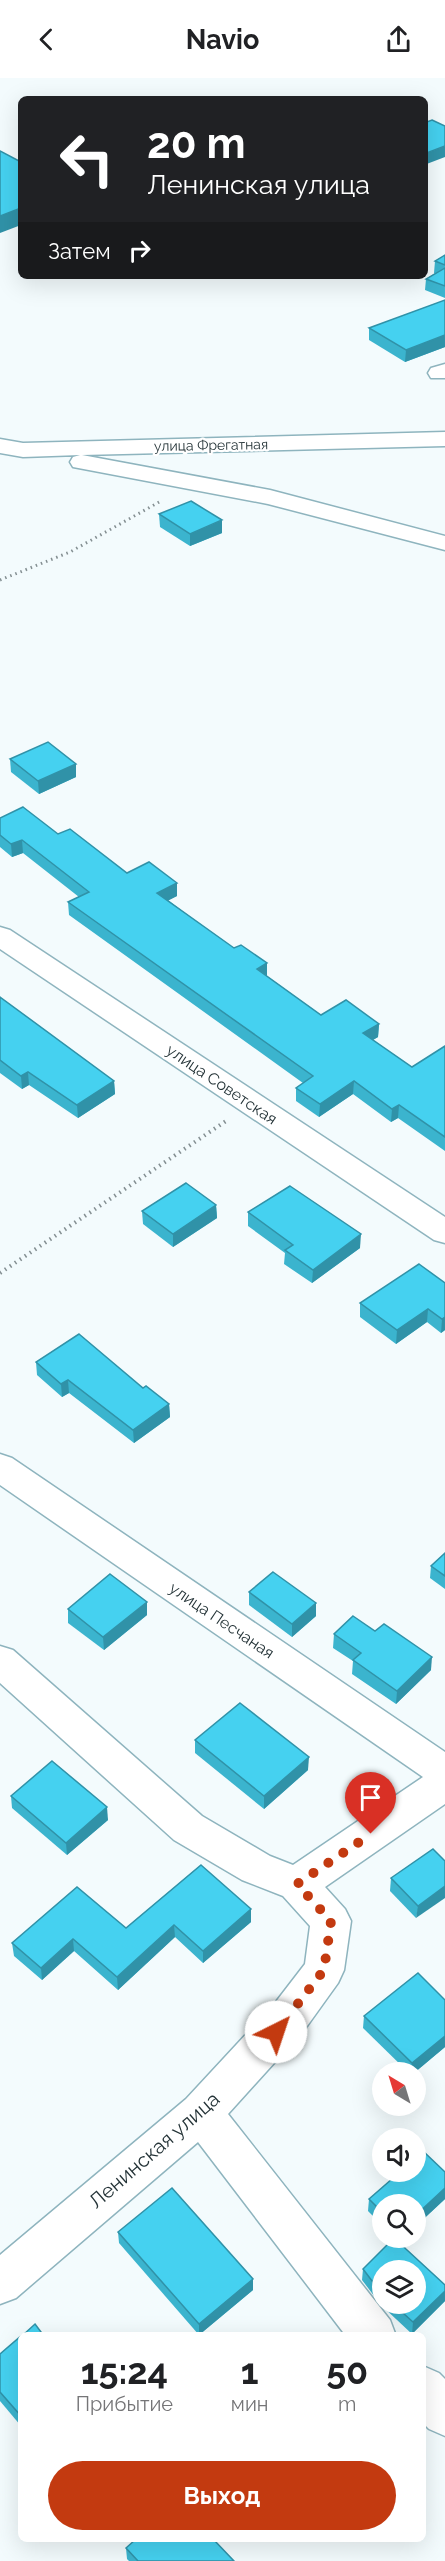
<!DOCTYPE html>
<html lang="ru">
<head>
<meta charset="utf-8">
<style>
	:root { --surface:#fff; --page:#f6f6f6; --text:#202124; --muted:#757577; --accent:#c33a10 }
	body { margin:0; font-family:Raleway,sans-serif; background:var(--page); color:var(--text); height:100vh; display:flex; flex-direction:column; font-size:22px; white-space:nowrap }
	* { box-sizing:border-box; margin:0 }
	p { font-size:20px; color:var(--muted) }
	.icon { flex:none; width:33px; height:33px; fill:none; stroke:currentColor; stroke-width:2; stroke-linecap:round; stroke-linejoin:round }
	.map { position:relative; flex:1; overflow:hidden }
	.drawer { position:absolute; left:18px; top:2254px; width:408px; height:210px; display:flex; flex-direction:column; background:var(--surface); border-radius:9px; box-shadow:0 6px 24px #0002 }
	.drawer>* { flex:none }
	.banner { position:absolute; left:18px; top:18px; width:410px; height:183px; border-radius:9px; box-shadow:0 6px 24px #0002; background:#202124; color:#fff; overflow:hidden }
	.needle { width:39px; rotate:322deg }
	.buttons { position:absolute; left:372px; top:1984px; display:grid; gap:12px }
	.buttons a { display:grid; place-items:center; width:54px; height:54px; border-radius:50%; background:var(--surface); box-shadow:0 6px 24px #0002; font-size:30px }
	.pin { position:absolute; display:grid; place-items:center; width:51px; height:51px; color:#fff; margin:-62px -26px; border-radius:50% 50% 50% 0; rotate:-45deg; box-shadow:0 0 6px #0007 }
	.pin .icon { rotate:45deg }
	.me { position:absolute; width:66px; margin:-33px; rotate:41deg; stroke-linejoin:round; filter:drop-shadow(0 0 4px #0008) }
	.turn { display:flex; align-items:center; gap:21px; height:126px; padding:0 30px; font-size:27px }
	.turn .icon { width:78px; height:78px; stroke-width:2.5 }
	.turn b { display:block; font-size:42px; line-height:51px }
	.then { display:flex; align-items:center; height:57px; padding:0 30px; background:#0003; gap:12px; font-size:22px }
	.eta { display:flex; justify-content:space-evenly; align-items:center; height:102px; text-align:center }
	.eta b { font-size:36px; font-weight:700; line-height:42px }
	.action { display:flex; gap:12px; margin-top:auto; padding:12px 30px }
	.action a { flex:1; height:69px; border-radius:36px; background:var(--accent); color:#fff; font-size:24px; font-weight:700; line-height:69px; text-align:center }
	header { display:flex; justify-content:space-between; align-items:center; height:78px; padding:0 30px; background:var(--surface); font-size:27px; font-weight:700 }
	.map>svg:first-child { display:block }
	.lines { fill:none; stroke-linecap:round; stroke-linejoin:round }
	.minor-casing { stroke:#8eb4be; stroke-width:3 }
	.path-far1 { stroke:#848f92; stroke-width:3; stroke-dasharray:1.5 4; stroke-linecap:butt }
	.path { stroke:#848f92; stroke-width:4; stroke-dasharray:1.5 4.5; stroke-linecap:butt }
	.minor { fill:#fff; fill-rule:evenodd }
	.wall { fill:#3bb4ce; fill-rule:evenodd }
	.shaded-wall { fill:#3092a8 }
	.building { fill:#45d1f0; stroke:#3092a8; stroke-width:1.5 }
	.route { stroke:#c33a10; stroke-width:10; stroke-dasharray:0 18 }
	.labels { text-anchor:middle; stroke-width:4.5; stroke-linejoin:round; paint-order:stroke }
	.far-street-label { font-size:14px; fill:#243337; stroke:#fff }
	.street-label { font-size:16px; fill:#243337; stroke:#fff }
	.near-street-label { font-size:20px; fill:#243337; stroke:#fff }
</style>
</head>
<body>
<header><svg class="icon" aria-label="back" viewBox="0 0 24 24"><path d="M15 5l-7 7 7 7"/></svg>Navio<svg class="icon" aria-label="share" viewBox="0 0 24 24"><path d="M12 15V3M7 8l5-5 5 5M5 13v7h14v-7"/></svg></header>
<div class="map">
<svg width="445" height="2483" viewBox="0 0 445 2483">
	<rect width="100%" height="100%" fill="#f3fbfd"/>
	<g class="lines">
		<defs>
			<g id="minor">
				<path d="M 445,286 L 445,300 L 431,300 L 428,295 L 431,290 Z"/>
				<path d="M 445,354 L 445,368 L 82,377 L 270,412 L 445,458 L 445,472 L 268,426 L 73,389 L 70,384 L 73,379 L 80,377 L 23,379 L 0,375 L 0,361 L 23,365 Z"/>
				<path d="M 0,849 L 10,852 L 445,1139 L 445,1165 L 434,1162 L 0,871 Z"/>
				<path d="M 0,1376 L 12,1380 L 445,1674 L 445,1726 L 325,1809 L 345,1831 L 351,1843 L 344,1892 L 338,1905 L 305,1951 L 228,2036 L 390,2242 L 396,2258 L 346,2258 L 198,2064 L 16,2220 L 0,2226 L 0,2177 L 186,2021 L 275,1925 L 305,1886 L 310,1848 L 283,1818 L 242,1802 L 174,1762 L 0,1605 L 0,1568 L 13,1572 L 202,1738 L 270,1778 L 293,1787 L 423,1699 L 0,1407 Z"/>
				<path d="M 423,2288 L 439,2295 L 445,2301 L 445,2358 L 429,2351 L 423,2345 Z"/>
			</g>
		</defs>
		<use href="#minor" class="minor-casing"/>
		<path class="path-far1" d="M 0,502 L 70,474 L 161,423"/>
		<path class="path" d="M 0,1195 L 226,1043"/>
		<use href="#minor" class="minor"/>
	</g>
	<g class="wall">
		<path d="M 445,177 L 445,220 L 425,212 L 426,201 L 435,195 L 434,195 L 435,183 Z"/>
		<path d="M 445,222 L 445,269 L 405,284 L 369,262 L 369,250 Z"/>
		<path d="M 159,436 L 222,455 L 190,468 L 160,449 Z"/>
		<path d="M 10,681 L 76,686 L 76,699 L 39,716 L 11,694 Z"/>
		<path d="M 0,740 L 58,756 L 127,795 L 177,805 L 177,818 L 168,822 L 267,898 L 321,937 L 379,946 L 378,959 L 373,962 L 412,989 L 445,968 L 445,1073 L 398,1040 L 391,1044 L 353,1016 L 319,1039 L 296,1023 L 296,1010 L 303,1005 L 69,837 L 68,824 L 79,819 L 23,775 L 12,779 L 0,769 Z"/>
		<path d="M 0,919 L 114,1003 L 115,1016 L 78,1040 L 29,1007 L 22,1011 L 0,995 Z"/>
		<path d="M 216,1127 L 217,1140 L 173,1169 L 143,1146 L 142,1133 Z"/>
		<path d="M 248,1134 L 360,1170 L 312,1205 L 284,1186 L 285,1175 L 248,1148 Z"/>
		<path d="M 445,1205 L 445,1252 L 441,1255 L 427,1244 L 396,1266 L 360,1239 L 360,1225 Z"/>
		<path d="M 36,1284 L 143,1310 L 169,1326 L 170,1339 L 134,1365 L 69,1315 L 62,1319 L 37,1297 Z"/>
		<path d="M 445,1475 L 445,1511 L 430,1500 L 431,1488 Z"/>
		<path d="M 249,1514 L 316,1538 L 292,1559 L 249,1527 Z"/>
		<path d="M 68,1531 L 147,1537 L 104,1572 L 68,1545 Z"/>
		<path d="M 334,1556 L 431,1592 L 396,1626 L 352,1596 L 353,1583 L 333,1570 Z"/>
		<path d="M 195,1662 L 308,1692 L 264,1731 L 195,1675 Z"/>
		<path d="M 11,1718 L 108,1742 L 67,1777 L 12,1730 Z"/>
		<path d="M 433,1771 L 416,1840 L 390,1813 L 391,1800 Z"/>
		<path d="M 201,1787 L 251,1844 L 203,1885 L 175,1859 L 118,1912 L 74,1873 L 42,1902 L 14,1878 L 12,1865 L 126,1850 Z"/>
		<path d="M 445,1922 L 445,1969 L 414,1995 L 409,1995 L 363,1950 L 364,1938 Z"/>
		<path d="M 445,2094 L 445,2121 L 416,2148 L 416,2127 L 382,2127 L 382,2147 L 368,2133 L 369,2121 Z"/>
		<path d="M 118,2154 L 253,2212 L 199,2257 L 119,2165 Z"/>
		<path d="M 394,2160 L 445,2207 L 445,2223 L 412,2256 L 381,2227 L 362,2202 L 363,2191 ZM 382,2193 L 416,2193 L 416,2226 L 382,2226 Z"/>
		<path d="M 21,2258 L 21,2348 L 0,2323 L 0,2276 Z"/>
		<path d="M 126,2470 L 234,2483 L 129,2483 L 127,2481 Z"/>
	</g>
	<g class="shaded-wall">
		<path d="M 445,68 L 445,79 L 424,87 L 424,76 Z"/>
		<path d="M 21,130 L 21,147 L 0,155 L 0,138 Z"/>
		<path d="M 445,257 L 445,269 L 405,284 L 406,272 Z"/>
		<path d="M 222,442 L 222,455 L 190,468 L 190,456 Z"/>
		<path d="M 76,686 L 76,699 L 39,716 L 38,703 Z"/>
		<path d="M 22,762 L 23,775 L 12,779 L 11,766 Z"/>
		<path d="M 177,805 L 177,818 L 158,828 L 157,815 Z"/>
		<path d="M 267,885 L 267,898 L 257,891 Z"/>
		<path d="M 379,946 L 378,959 L 362,968 L 363,955 Z"/>
		<path d="M 28,994 L 29,1007 L 22,1011 L 21,998 Z"/>
		<path d="M 114,1003 L 115,1016 L 78,1040 L 77,1027 Z"/>
		<path d="M 354,1003 L 353,1016 L 319,1039 L 320,1026 Z"/>
		<path d="M 399,1027 L 398,1040 L 391,1044 L 392,1031 Z"/>
		<path d="M 216,1127 L 217,1140 L 173,1169 L 173,1156 Z"/>
		<path d="M 361,1156 L 360,1170 L 312,1205 L 313,1192 Z"/>
		<path d="M 428,1231 L 427,1244 L 396,1266 L 397,1252 Z"/>
		<path d="M 445,1239 L 445,1252 L 441,1255 L 442,1241 Z"/>
		<path d="M 68,1302 L 69,1315 L 62,1319 L 61,1306 Z"/>
		<path d="M 169,1326 L 170,1339 L 134,1365 L 133,1352 Z"/>
		<path d="M 147,1524 L 147,1537 L 104,1572 L 103,1559 Z"/>
		<path d="M 316,1525 L 316,1538 L 292,1559 L 292,1546 Z"/>
		<path d="M 432,1579 L 431,1592 L 396,1626 L 397,1613 Z"/>
		<path d="M 309,1679 L 308,1692 L 264,1731 L 264,1718 Z"/>
		<path d="M 107,1729 L 108,1742 L 67,1777 L 66,1765 Z"/>
		<path d="M 445,1808 L 445,1820 L 416,1840 L 418,1828 Z"/>
		<path d="M 251,1831 L 251,1844 L 203,1885 L 203,1873 Z"/>
		<path d="M 174,1847 L 175,1859 L 118,1912 L 117,1899 Z"/>
		<path d="M 73,1861 L 74,1873 L 42,1902 L 41,1890 Z"/>
		<path d="M 445,1958 L 445,1969 L 414,1995 L 411,1995 L 412,1985 Z"/>
		<path d="M 445,2110 L 445,2121 L 416,2148 L 416,2137 Z"/>
		<path d="M 253,2201 L 253,2212 L 199,2257 L 199,2246 Z"/>
		<path d="M 445,2213 L 445,2223 L 412,2256 L 413,2244 Z"/>
	</g>
	<g class="building">
		<path d="M 432,42 L 445,48 L 445,68 L 424,76 L 424,45 Z"/>
		<path d="M 0,73 L 21,84 L 21,130 L 0,138 Z"/>
		<path d="M 445,177 L 445,187 L 435,183 Z"/>
		<path d="M 445,190 L 445,208 L 426,201 Z"/>
		<path d="M 445,222 L 445,257 L 406,272 L 369,250 Z"/>
		<path d="M 191,423 L 222,442 L 190,456 L 159,436 Z"/>
		<path d="M 48,664 L 76,686 L 38,703 L 10,681 Z"/>
		<path d="M 23,729 L 58,756 L 70,751 L 127,795 L 149,784 L 177,805 L 157,815 L 234,870 L 241,867 L 267,885 L 257,891 L 321,937 L 346,922 L 379,946 L 363,955 L 412,989 L 445,968 L 445,1059 L 399,1027 L 392,1031 L 354,1003 L 320,1026 L 296,1010 L 313,998 L 68,824 L 89,814 L 22,762 L 11,766 L 0,757 L 0,740 Z"/>
		<path d="M 0,919 L 114,1003 L 77,1027 L 28,994 L 21,998 L 0,982 Z"/>
		<path d="M 186,1105 L 216,1127 L 173,1156 L 142,1133 Z"/>
		<path d="M 290,1108 L 361,1156 L 313,1192 L 285,1172 L 293,1167 L 248,1134 Z"/>
		<path d="M 419,1186 L 445,1205 L 445,1239 L 442,1241 L 428,1231 L 397,1252 L 360,1225 Z"/>
		<path d="M 79,1256 L 143,1310 L 146,1308 L 169,1326 L 133,1352 L 68,1302 L 61,1306 L 36,1284 Z"/>
		<path d="M 445,1475 L 445,1498 L 431,1488 Z"/>
		<path d="M 273,1494 L 316,1525 L 292,1546 L 249,1514 Z"/>
		<path d="M 110,1496 L 147,1524 L 103,1559 L 68,1531 Z"/>
		<path d="M 353,1538 L 375,1553 L 384,1546 L 432,1579 L 397,1613 L 353,1582 L 361,1575 L 334,1556 Z"/>
		<path d="M 240,1625 L 309,1679 L 264,1718 L 195,1662 Z"/>
		<path d="M 52,1683 L 107,1729 L 66,1765 L 11,1718 Z"/>
		<path d="M 433,1771 L 445,1783 L 445,1808 L 418,1828 L 391,1800 Z"/>
		<path d="M 201,1787 L 251,1831 L 203,1873 L 174,1847 L 117,1899 L 73,1861 L 41,1890 L 12,1865 L 77,1809 L 126,1850 Z"/>
		<path d="M 418,1895 L 445,1922 L 445,1958 L 412,1985 L 364,1938 Z"/>
		<path d="M 423,2073 L 445,2094 L 445,2110 L 416,2137 L 416,2127 L 382,2127 L 382,2134 L 369,2121 L 400,2094 L 416,2094 L 416,2080 Z"/>
		<path d="M 172,2110 L 253,2201 L 199,2246 L 118,2154 Z"/>
		<path d="M 394,2160 L 445,2207 L 445,2213 L 413,2244 L 393,2226 L 416,2226 L 416,2193 L 382,2193 L 382,2216 L 363,2191 Z"/>
		<path d="M 35,2246 L 44,2258 L 22,2258 Z"/>
		<path d="M 21,2258 L 21,2338 L 0,2314 L 0,2276 Z"/>
		<path d="M 135,2462 L 214,2462 L 234,2483 L 138,2483 L 126,2470 Z"/>
	</g>
	<g class="lines">
		<path class="route" d="M 276,1954 L 324,1892 L 331,1843 L 297,1806 L 371,1756"/>
	</g>
	<g class="labels">
		<g class="far-street-label">
			<text transform="translate(211 367) rotate(-1)" y="5">улица Фрегатная</text>
		</g>
		<g class="street-label">
			<text transform="translate(222 1006) rotate(34)" y="6">улица Советская</text>
			<text transform="translate(222 1542) rotate(34)" y="6">улица Песчаная</text>
		</g>
		<g class="near-street-label">
			<text transform="translate(154 2072) rotate(-41)" y="7">Ленинская улица</text>
		</g>
	</g>
</svg>
<div class="buttons">
<a><svg class="needle" viewBox="-14 -14 28 28"><path d="M0-13l5 13h-10z" fill="#e53935"/><path d="M0 13l5-13h-10z" fill="#757577"/></svg></a>
<a><svg class="icon" aria-label="sound" viewBox="0 0 24 24"><path d="M4 9h4l5-4v14l-5-4H4zM17 9q2 3 0 6"/></svg></a>
<a><svg class="icon" aria-label="search" viewBox="0 0 24 24"><circle cx="10" cy="10" r="6"/><path d="M15 15l6 6"/></svg></a>
<a><svg class="icon" aria-label="layers" viewBox="0 0 24 24"><path d="M12 4l9 5-9 5-9-5zM3 14l9 5 9-5"/></svg></a>
</div>
<div class="pin" style="left:371px;top:1756px;background:#d93025"><svg class="icon" aria-label="arrive" viewBox="0 0 24 24"><path d="M6 21V4h12l-3 4 3 4H6"/></svg></div>
<svg class="me" style="left:276px;top:1954px" viewBox="-20 -20 40 40"><circle r="19" fill="#fff"/><path d="M0-13L10 11 0 6-10 11z" fill="#c33a10"/></svg>
<div class="banner">
<div class="turn"><svg class="icon" aria-label="left" viewBox="0 0 24 24"><path d="M17 20v-9H6M10 6l-5 5 5 5"/></svg><div><b>20 m</b>Ленинская улица</div></div>
<div class="then">Затем<svg class="icon" aria-label="right" viewBox="0 0 24 24"><path d="M7 20v-9h11M14 6l5 5-5 5"/></svg></div>
</div>
<section class="drawer">
<div class="eta">
<div><b>15:24</b><p>Прибытие</p></div>
<div><b>1</b><p>мин</p></div>
<div><b>50</b><p>m</p></div>
</div>
<div class="action"><a>Выход</a></div>
</section>
</div>
</body>
</html>
